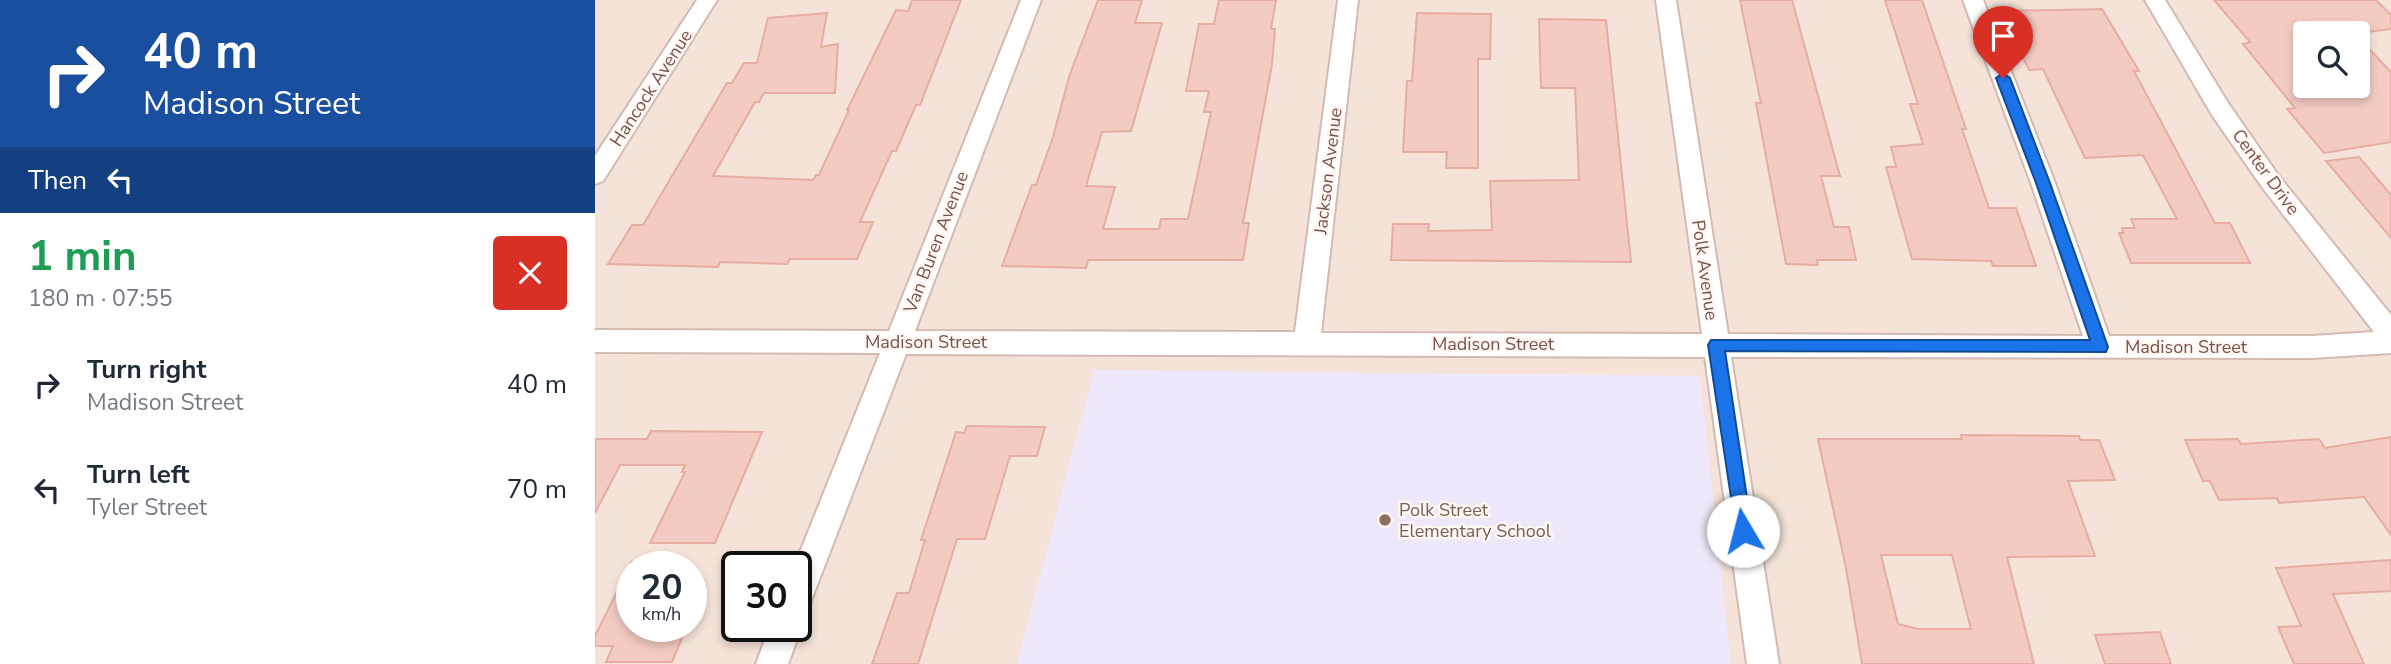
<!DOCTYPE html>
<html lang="en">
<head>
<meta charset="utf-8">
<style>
	:root { --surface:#fff; --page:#f2f2f3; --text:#1f2937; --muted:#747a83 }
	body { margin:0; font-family:"Nunito Sans",sans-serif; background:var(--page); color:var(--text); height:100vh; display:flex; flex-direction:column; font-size:26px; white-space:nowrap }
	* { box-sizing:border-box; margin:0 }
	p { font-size:23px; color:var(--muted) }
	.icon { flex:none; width:38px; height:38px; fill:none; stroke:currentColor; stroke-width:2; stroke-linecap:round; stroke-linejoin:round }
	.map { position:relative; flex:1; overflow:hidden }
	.sheet { display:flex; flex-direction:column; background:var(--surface); width:595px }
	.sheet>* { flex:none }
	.hud { background:#1a4fa0; color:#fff; overflow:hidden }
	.tools { position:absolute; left:1698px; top:21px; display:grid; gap:14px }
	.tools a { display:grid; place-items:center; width:77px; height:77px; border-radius:7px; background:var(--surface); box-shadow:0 4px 10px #0003; font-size:35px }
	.speed { position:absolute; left:21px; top:551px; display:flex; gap:14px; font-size:35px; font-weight:700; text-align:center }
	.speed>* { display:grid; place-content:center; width:91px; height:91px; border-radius:50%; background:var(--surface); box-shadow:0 4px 10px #0003; line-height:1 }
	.speed small { font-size:18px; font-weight:400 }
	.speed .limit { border:4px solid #111; border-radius:10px; background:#fff; color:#111 }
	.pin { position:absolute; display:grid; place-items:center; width:60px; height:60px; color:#fff; margin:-72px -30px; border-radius:50% 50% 50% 0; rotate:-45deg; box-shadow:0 0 7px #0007 }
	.pin .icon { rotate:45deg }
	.me { position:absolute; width:77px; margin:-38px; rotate:352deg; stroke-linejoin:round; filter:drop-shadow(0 0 5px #0008) }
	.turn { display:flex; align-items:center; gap:24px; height:147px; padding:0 28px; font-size:32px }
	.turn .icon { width:91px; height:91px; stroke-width:2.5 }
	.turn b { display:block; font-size:49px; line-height:60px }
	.then { display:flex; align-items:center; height:66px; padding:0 28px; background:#0003; gap:14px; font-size:26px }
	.round { display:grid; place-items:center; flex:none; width:74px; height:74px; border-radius:7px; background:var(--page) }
	.head { display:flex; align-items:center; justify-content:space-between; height:119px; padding:0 28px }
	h1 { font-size:42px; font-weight:700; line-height:52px; color:#1e9e55 }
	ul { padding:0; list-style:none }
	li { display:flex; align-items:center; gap:21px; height:105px; padding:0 28px }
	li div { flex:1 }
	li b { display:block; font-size:26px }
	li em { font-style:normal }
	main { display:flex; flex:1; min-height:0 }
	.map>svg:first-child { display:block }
	.residential { fill:#f5e3d9; fill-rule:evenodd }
	.education { fill:#efe8fa }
	.building { fill:#f3cbc2; stroke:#e6ada2; stroke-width:2; fill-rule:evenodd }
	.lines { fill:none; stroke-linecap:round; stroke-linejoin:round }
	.minor-casing { stroke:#d3bab2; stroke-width:4 }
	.minor { fill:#fff; fill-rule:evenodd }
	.route { fill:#1a73e8; stroke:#114b97; stroke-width:2 }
	.education-dot { fill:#8d6e63; stroke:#fff7f3; stroke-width:2.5 }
	.labels { text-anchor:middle; stroke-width:5; stroke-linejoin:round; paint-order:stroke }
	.street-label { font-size:18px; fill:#7a534c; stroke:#fff7f3 }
	.education-label { font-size:18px; fill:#785e54; stroke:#fff7f3; text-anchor:start }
</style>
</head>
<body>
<main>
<section class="sheet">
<div class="hud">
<div class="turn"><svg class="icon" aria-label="right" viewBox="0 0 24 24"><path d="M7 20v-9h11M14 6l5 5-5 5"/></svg><div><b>40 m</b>Madison Street</div></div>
<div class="then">Then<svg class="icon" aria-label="left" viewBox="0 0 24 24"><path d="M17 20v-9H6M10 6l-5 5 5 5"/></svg></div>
</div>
<div class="head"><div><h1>1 min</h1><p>180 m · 07:55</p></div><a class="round" style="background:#d93025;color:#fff"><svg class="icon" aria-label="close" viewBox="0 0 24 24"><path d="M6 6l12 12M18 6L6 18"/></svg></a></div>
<ul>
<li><svg class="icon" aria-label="right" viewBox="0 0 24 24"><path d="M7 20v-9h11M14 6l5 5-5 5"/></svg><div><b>Turn right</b><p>Madison Street</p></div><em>40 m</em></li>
<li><svg class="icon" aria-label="left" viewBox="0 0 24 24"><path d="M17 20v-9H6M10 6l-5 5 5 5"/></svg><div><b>Turn left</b><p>Tyler Street</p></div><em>70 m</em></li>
</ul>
</section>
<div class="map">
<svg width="1796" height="664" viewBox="0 0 1796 664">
	<rect width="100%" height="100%" fill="#fdf2eb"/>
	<path class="residential" d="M 0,0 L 1796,0 L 1796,664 L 0,664 ZM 1710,33 L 1762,33 L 1762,86 L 1710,86 ZM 37,567 L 96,567 L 96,626 L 37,626 ZM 142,567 L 201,567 L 201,626 L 142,626 Z"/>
	<path class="education" d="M 499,370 L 1105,376 L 1136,664 L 422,664 Z"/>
	<g class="building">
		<path d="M 317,0 L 366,0 L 325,105 L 321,105 L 301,151 L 297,151 L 265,222 L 278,222 L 262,259 L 195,259 L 192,264 L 125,262 L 123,267 L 13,264 L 37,225 L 48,225 L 132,83 L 137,83 L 149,63 L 162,63 L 173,18 L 232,13 L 226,47 L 243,44 L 240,93 L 169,93 L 164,102 L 160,102 L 118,176 L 218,180 L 221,175 L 224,175 L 254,110 L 252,110 L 301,10 L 313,11 Z"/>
		<path d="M 503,0 L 547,0 L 540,23 L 567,23 L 536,131 L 507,132 L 491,186 L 520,187 L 508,229 L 564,229 L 566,219 L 593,219 L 616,112 L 609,112 L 614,91 L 591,91 L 604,24 L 619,24 L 624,0 L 681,0 L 676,29 L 680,29 L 677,64 L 648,223 L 654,223 L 648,260 L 493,260 L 491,268 L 407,266 L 437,185 L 441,185 L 458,137 L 474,77 Z"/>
		<path d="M 1145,0 L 1197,0 L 1245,176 L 1226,176 L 1239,227 L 1254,227 L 1261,260 L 1222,260 L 1223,265 L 1191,264 L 1161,103 L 1166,103 Z"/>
		<path d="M 1290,0 L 1327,0 L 1371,129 L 1367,129 L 1394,208 L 1421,208 L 1441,266 L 1398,266 L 1396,261 L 1317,259 L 1291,167 L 1301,167 L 1296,147 L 1328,144 L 1315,104 L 1323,104 Z"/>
		<path d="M 1619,0 L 1781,0 L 1796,15 L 1796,29 L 1765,33 L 1710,33 L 1710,86 L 1762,86 L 1762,36 L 1796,72 L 1796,142 L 1729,153 L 1692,109 L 1700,108 L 1648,44 L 1655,42 Z"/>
		<path d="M 1507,9 L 1544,71 L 1539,71 L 1620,223 L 1635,223 L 1655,263 L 1536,263 L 1524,233 L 1528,233 L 1527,228 L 1540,228 L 1536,219 L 1582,219 L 1548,155 L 1490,158 L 1448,69 L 1434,70 L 1406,11 Z"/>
		<path d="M 822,13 L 896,14 L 895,59 L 883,59 L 883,168 L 851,168 L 852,152 L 808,152 L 812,81 L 817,81 Z"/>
		<path d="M 944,19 L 1011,20 L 1036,262 L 796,260 L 798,224 L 834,224 L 833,231 L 897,230 L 895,181 L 984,180 L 980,88 L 946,88 Z"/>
		<path d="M 1764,157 L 1796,195 L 1796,238 L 1731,161 Z"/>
		<path d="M 372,426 L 450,427 L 442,456 L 415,456 L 390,539 L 362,539 L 323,664 L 277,664 L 302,593 L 314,593 L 330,540 L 326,540 L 361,432 L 369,433 Z"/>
		<path d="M 56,431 L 167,432 L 120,543 L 55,543 L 90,472 L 87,472 L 90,465 L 25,465 L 0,513 L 0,439 L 52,439 Z"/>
		<path d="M 1366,435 L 1484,436 L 1485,440 L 1504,440 L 1520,480 L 1473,481 L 1500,556 L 1412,557 L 1439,664 L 1267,664 L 1251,568 L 1223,439 L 1367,439 ZM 1286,555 L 1357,555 L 1376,629 L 1323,629 L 1303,624 Z"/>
		<path d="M 1796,437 L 1796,535 L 1769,497 L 1684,503 L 1682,498 L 1624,500 L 1615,481 L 1608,481 L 1590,440 L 1643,439 L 1646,444 L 1724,439 L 1730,448 Z"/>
		<path d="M 1796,560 L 1796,591 L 1738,594 L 1769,664 L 1699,664 L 1683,627 L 1706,626 L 1681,568 Z"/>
		<path d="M 37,561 L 37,626 L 92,626 L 77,662 L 11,662 L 18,646 L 0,646 L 0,636 Z"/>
		<path d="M 1565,632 L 1576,664 L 1510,664 L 1500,635 Z"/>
	</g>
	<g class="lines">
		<defs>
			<g id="minor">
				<path d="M 102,0 L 122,0 L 8,181 L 0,184 L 0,156 Z"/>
				<path d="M 426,0 L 446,0 L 320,331 L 700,332 L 743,0 L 763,0 L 726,333 L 1107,334 L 1061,0 L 1081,0 L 1133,334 L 1488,336 L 1436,183 L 1368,0 L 1388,0 L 1460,183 L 1514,336 L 1717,336 L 1779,332 L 1667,187 L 1617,115 L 1550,0 L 1570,0 L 1633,103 L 1683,175 L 1796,315 L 1796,353 L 1717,358 L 1136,357 L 1184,664 L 1152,664 L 1110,357 L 311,354 L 216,601 L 212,612 L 202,616 L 207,626 L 193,664 L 161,664 L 175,626 L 201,626 L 199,567 L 285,353 L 0,352 L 0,330 L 294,331 Z"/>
			</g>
		</defs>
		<use href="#minor" class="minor-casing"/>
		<use href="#minor" class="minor"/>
	</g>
	<path class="route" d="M 1408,73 L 1415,78 L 1455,183 L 1513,347 L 1511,352 L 1130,351 L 1157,531 L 1155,537 L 1148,540 L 1142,537 L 1113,345 L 1116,340 L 1495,340 L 1441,183 L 1401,78 Z"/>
	<circle class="education-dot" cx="790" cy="520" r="7"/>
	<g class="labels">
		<g class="street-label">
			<text transform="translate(56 88) rotate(-57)" y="6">Hancock Avenue</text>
			<text transform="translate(733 171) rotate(-83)" y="6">Jackson Avenue</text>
			<text transform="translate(1671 172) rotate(54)" y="6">Center Drive</text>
			<text transform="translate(341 242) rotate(-69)" y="6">Van Buren Avenue</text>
			<text transform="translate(1110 270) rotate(82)" y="6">Polk Avenue</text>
			<text x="331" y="348">Madison Street</text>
			<text x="898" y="350">Madison Street</text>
			<text x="1591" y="353">Madison Street</text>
		</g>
		<g class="education-label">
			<text x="804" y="516">Polk Street<tspan x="804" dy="21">Elementary School</tspan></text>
		</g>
	</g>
</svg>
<div class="tools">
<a><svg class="icon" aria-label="search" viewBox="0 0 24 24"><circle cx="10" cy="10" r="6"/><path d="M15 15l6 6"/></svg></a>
</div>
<div class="speed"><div>20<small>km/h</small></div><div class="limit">30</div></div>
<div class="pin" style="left:1408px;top:78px;background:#d93025"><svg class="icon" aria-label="arrive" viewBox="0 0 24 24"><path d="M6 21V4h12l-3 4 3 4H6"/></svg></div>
<svg class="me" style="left:1148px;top:531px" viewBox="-20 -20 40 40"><circle r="19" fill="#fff"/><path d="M0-13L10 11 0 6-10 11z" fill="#1a73e8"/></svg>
</div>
</main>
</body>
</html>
